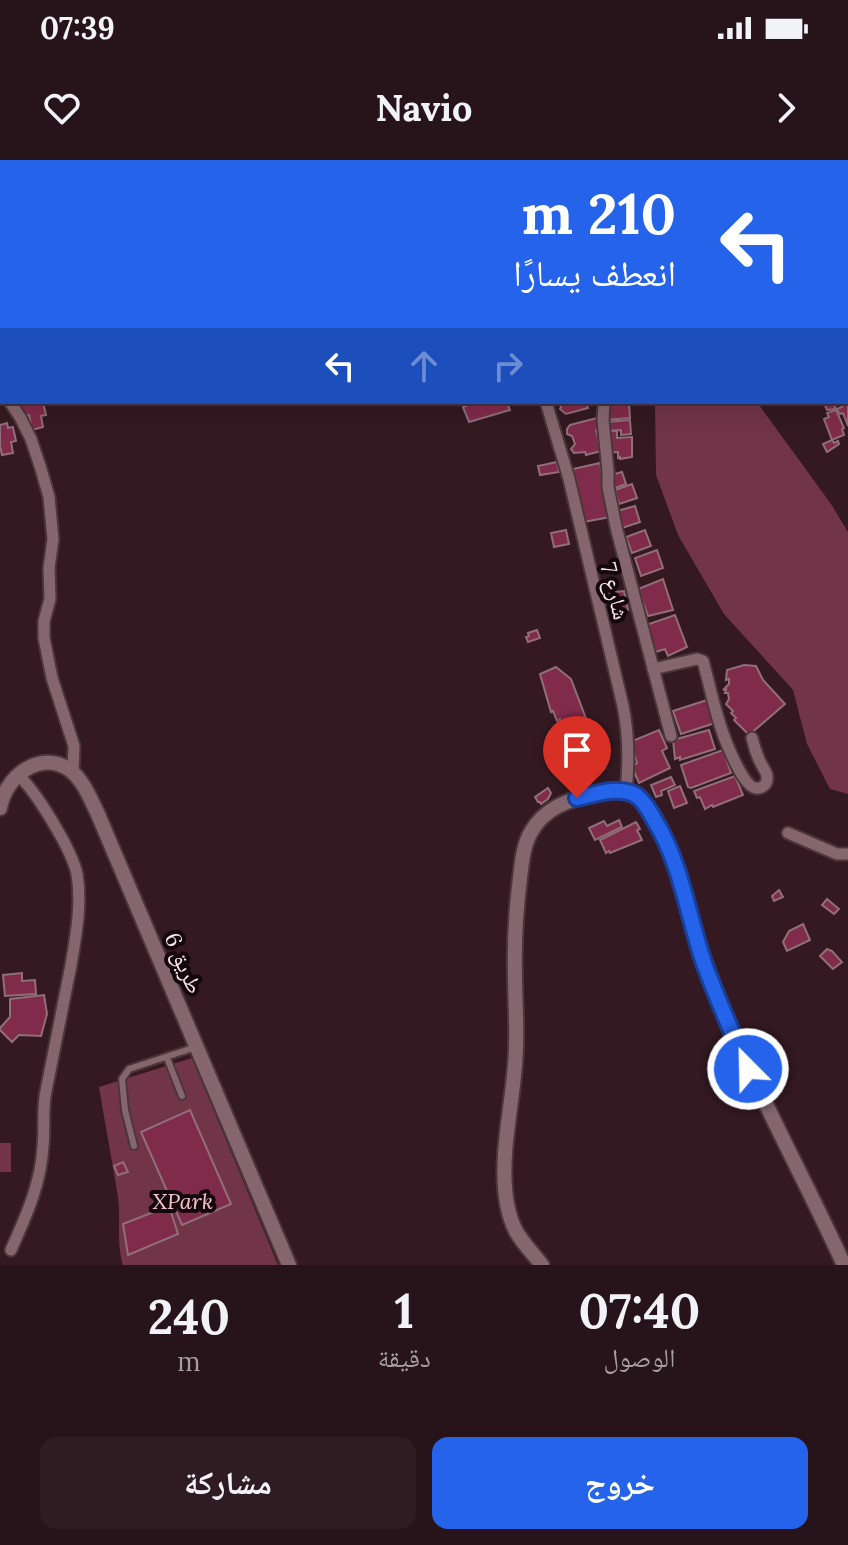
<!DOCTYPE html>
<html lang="ar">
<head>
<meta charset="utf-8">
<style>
	:root { --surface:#27131a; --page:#2f1c23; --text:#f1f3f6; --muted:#a49ea2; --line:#433239; --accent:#2563eb }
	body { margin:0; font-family:Lora,"Noto Naskh Arabic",serif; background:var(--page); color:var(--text); direction:rtl; height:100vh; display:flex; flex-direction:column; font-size:30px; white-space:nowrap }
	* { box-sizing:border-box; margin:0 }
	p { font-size:26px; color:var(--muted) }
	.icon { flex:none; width:44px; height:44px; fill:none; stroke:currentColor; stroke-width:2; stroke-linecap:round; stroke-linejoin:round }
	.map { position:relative; height:1105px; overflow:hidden; direction:ltr }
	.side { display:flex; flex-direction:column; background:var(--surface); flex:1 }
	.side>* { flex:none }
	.top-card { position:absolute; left:0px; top:0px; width:848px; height:244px; box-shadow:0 8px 32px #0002,0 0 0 2px var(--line); direction:rtl; background:#2563eb; color:#fff; overflow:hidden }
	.pin { position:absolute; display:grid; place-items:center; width:68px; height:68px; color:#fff; margin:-82px -34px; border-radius:50% 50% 50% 0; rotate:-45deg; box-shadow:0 0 8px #0007 }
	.pin .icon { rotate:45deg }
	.me { position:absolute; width:88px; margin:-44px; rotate:337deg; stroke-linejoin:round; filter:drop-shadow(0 0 6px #0008) }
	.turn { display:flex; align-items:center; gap:28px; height:168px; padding:0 40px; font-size:36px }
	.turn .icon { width:104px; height:104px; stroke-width:2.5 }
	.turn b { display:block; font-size:56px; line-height:68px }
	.lanes { display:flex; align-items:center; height:76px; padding:0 40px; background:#0003; justify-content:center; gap:40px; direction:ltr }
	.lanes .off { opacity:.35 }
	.eta { display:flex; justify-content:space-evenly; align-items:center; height:136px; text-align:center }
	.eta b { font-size:48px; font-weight:800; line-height:56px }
	.primary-button { display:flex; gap:16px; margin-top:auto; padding:16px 40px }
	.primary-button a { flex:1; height:92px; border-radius:16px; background:var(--accent); color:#fff; font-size:32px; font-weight:800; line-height:92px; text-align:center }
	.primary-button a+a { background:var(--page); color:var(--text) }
	.status { display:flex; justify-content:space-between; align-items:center; height:56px; padding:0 40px; background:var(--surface); direction:ltr }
	.status svg { height:22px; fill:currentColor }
	header { display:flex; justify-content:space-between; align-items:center; height:104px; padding:0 40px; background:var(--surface); font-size:36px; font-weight:800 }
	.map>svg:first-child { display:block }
	.green { fill:#723448 }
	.building { fill:#812b4b; stroke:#906f78; stroke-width:2 }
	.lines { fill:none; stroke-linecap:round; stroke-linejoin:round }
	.service-casing { stroke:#4b363c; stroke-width:10 }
	.minor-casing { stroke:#4b363c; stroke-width:15 }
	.tertiary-casing { stroke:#4b363c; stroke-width:18 }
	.service { stroke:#86666e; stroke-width:6 }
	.minor { stroke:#86666e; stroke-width:11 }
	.tertiary { stroke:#86666e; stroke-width:14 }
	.route-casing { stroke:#184099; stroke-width:20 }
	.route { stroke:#2563eb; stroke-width:14 }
	.labels { text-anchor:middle; stroke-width:8; stroke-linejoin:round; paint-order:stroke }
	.street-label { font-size:22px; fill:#f9e6eb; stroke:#14080c }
	.park-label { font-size:22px; font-style:italic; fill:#f4c1cf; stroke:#14080c }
</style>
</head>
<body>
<div class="status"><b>07:39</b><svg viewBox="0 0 49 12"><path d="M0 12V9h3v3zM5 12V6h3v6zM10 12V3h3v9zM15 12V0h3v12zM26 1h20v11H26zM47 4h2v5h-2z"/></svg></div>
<header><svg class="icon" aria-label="forward" viewBox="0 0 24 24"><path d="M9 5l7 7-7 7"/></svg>Navio<svg class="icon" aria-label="heart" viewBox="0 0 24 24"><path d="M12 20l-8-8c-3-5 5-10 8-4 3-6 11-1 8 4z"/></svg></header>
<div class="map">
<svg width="848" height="1105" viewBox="0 0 848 1105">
	<rect width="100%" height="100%" fill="#341922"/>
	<g class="green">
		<path d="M 655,242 L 757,242 L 831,344 L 848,372 L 848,634 L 830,629 L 807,584 L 793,530 L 724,454 L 678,375 L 656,315 Z"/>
		<path d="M 192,898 L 278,1105 L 123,1105 C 116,1083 121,1060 118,1037 C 112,1000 105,964 99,927 Z"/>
		<rect x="0" y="983" width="11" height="29"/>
	</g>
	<g class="building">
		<path d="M 122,0 L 150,0 L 151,2 L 118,2 Z"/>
		<path d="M 152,0 L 187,0 L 183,2 L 153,2 Z"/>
		<path d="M 321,0 L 357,0 L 351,2 L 322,2 Z"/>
		<path d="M 398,0 L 433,0 L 434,2 L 399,2 Z"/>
		<path d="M 848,160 L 848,190 L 846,191 L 846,161 Z"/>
		<path d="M 846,232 L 848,238 L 848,266 L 843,253 L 840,254 L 837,249 L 842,247 L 841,244 L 837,245 L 836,242 L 846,242 Z"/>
		<path d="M 19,242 L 43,242 L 46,255 L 41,256 L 43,267 L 32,270 L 29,255 L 22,256 Z"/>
		<path d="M 464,242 L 518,242 L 508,245 L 510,250 L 469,262 L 463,247 L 466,246 Z"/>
		<path d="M 563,242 L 593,242 L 593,244 L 587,245 L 588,248 L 566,254 L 560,249 Z"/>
		<path d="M 604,242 L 629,242 L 630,258 L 606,260 Z"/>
		<path d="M 833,242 L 836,249 L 827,250 L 824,243 Z"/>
		<path d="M 836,250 L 844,268 L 842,269 L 844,275 L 832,280 L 824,259 L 829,257 L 827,253 Z"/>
		<path d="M 597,258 L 600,269 L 596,270 L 601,291 L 586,295 L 585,292 L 574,293 L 571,289 L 575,284 L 572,276 L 567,274 L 567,269 L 570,265 Z"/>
		<path d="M 630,260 L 631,274 L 621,275 L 621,270 L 607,271 L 606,262 Z"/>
		<path d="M 7,263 L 8,268 L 13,267 L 16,281 L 11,282 L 13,293 L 2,295 L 0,286 L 0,265 Z"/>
		<path d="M 608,271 L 617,271 L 617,278 L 632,277 L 632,297 L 620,299 L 620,297 L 618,298 L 618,292 L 608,293 Z"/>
		<path d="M 832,280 L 834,283 L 838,281 L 839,284 L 827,292 L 823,284 Z"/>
		<path d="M 557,302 L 559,312 L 540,315 L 538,306 Z"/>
		<path d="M 600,303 L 611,357 L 583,362 L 573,309 Z"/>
		<path d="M 622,312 L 626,324 L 615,328 L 611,315 Z"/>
		<path d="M 632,324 L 637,338 L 619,344 L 615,330 Z"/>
		<path d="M 635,346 L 640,362 L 622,368 L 617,351 Z"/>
		<path d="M 566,370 L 569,384 L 554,387 L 551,373 Z"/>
		<path d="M 645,370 L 651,386 L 632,393 L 626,377 Z"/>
		<path d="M 657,390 L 663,408 L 641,416 L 635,398 Z"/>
		<path d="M 663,419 L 673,450 L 648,456 L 638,429 Z"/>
		<path d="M 624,431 L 628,450 L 607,455 L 604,433 Z"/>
		<path d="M 675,455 L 687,487 L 668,496 L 665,489 L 656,492 L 646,465 Z"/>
		<path d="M 537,470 L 540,478 L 528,482 L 526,477 L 529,476 L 528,473 Z"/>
		<path d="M 744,505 L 756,506 L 763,520 L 785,544 L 749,575 L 734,560 L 736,558 L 731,553 L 733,551 L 726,544 L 729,539 L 728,533 L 725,533 L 726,529 L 723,530 L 729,524 L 729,519 L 726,520 L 727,510 Z"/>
		<path d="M 556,507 L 571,519 L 593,577 L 589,584 L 584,587 L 579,588 L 569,584 L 560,559 L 557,561 L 553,551 L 551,552 L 540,514 Z"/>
		<path d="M 707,540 L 715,563 L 681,574 L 673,551 Z"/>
		<path d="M 659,570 L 667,588 L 662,591 L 670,608 L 639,623 L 632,607 L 637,603 L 630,582 Z"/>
		<path d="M 709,570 L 715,589 L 680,600 L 680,597 L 675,599 L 673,580 Z"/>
		<path d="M 723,590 L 731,613 L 691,628 L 688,627 L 681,605 Z"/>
		<path d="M 735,616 L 743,635 L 713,647 L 712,645 L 705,649 L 700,637 L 697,638 L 694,631 Z"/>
		<path d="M 671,617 L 675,625 L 661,631 L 662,635 L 656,637 L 651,625 Z"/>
		<path d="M 680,626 L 687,643 L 674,648 L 668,631 Z"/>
		<path d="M 548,628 L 551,633 L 548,639 L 541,644 L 540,642 L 538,642 L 535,637 Z"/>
		<path d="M 619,660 L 622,667 L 595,680 L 589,668 L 604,661 L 607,666 Z"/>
		<path d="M 636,662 L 640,669 L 637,670 L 642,680 L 610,693 L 609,691 L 606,693 L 600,680 Z"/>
		<path d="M 779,730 L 783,737 L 774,741 L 772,736 Z"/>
		<path d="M 827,739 L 839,749 L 834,754 L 822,745 Z"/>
		<path d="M 803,764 L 810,780 L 787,791 L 783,782 L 789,771 Z"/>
		<path d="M 827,789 L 832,791 L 842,802 L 833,809 L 820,796 Z"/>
		<path d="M 22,813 L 22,821 L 35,820 L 36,834 L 5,836 L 3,815 Z"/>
		<path d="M 44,835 L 47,854 L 41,876 L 19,875 L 12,882 L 0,870 L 0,868 L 10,857 L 10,839 Z"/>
		<path d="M 190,950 L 231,1044 L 182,1065 L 141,972 Z"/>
		<path d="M 123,1002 L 128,1012 L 118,1015 L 114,1006 Z"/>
		<path d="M 169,1046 L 178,1074 L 128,1095 L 123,1064 Z"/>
	</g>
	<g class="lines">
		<defs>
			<g id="service">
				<path d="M 167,898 L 182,936"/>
				<path d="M 134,986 L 125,950 L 122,919 L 129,909 L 196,887"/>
			</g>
			<g id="minor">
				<path d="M 108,0 L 108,2"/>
				<path d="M 480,0 L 482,2"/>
				<path d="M 818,0 L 818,2"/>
				<path d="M 385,2 L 390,0"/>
				<path d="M 704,2 L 705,0"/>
				<path d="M 846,91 L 848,96"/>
				<path d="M 846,107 L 848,106"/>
				<path d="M 0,229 L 2,231"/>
				<path d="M 10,242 L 20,257 L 31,279 L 41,309 L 49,337 L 53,379 L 49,408 L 50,439 L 44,461 L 44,478 L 52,518 L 74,586 L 73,613"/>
				<path d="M 546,242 L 569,319 L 623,546 C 629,575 629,602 626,631"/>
				<path d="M 604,242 L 603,260 L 608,311 L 608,327 L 616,367 L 671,576"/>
				<path d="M 653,509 L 697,499 L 703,501 C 711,530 717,563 730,591 C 734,600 747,631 759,628 C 764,627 767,623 767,619 C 768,614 765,611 763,607 C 757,598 755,588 752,578"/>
				<path d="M 788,673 L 837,694 L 848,694"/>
				<path d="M 11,1090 C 26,1056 41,1024 43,986 C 45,968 42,949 46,931 C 54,889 63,847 71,805 C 76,776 82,744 77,714 C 72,690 36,631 18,615"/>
			</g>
			<g id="tertiary">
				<path d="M 0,648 C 5,617 40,589 70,610 C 83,620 90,638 97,652 L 289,1105"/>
				<path d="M 542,1105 C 523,1081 513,1075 507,1044 C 498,994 515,938 516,887 C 517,863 515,839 515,815 C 514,782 516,750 520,718 C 522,702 523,686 531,672 C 544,649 567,640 591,635 C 606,631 624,627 637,637 C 664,657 678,715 687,746 C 722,873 790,986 844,1105"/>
			</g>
		</defs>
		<use href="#service" class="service-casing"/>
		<use href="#minor" class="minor-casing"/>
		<use href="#tertiary" class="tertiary-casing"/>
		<use href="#service" class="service"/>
		<use href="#minor" class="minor"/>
		<use href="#tertiary" class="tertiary"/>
	</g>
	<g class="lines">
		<defs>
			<path id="route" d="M 577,638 C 595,634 620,625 637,636 C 645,642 650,652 655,661 C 682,705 688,758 705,806 C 718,841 733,875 748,909"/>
		</defs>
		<use href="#route" class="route-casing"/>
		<use href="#route" class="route"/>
	</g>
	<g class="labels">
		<g class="street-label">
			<text transform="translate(615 431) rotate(76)" y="8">شارع 7</text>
			<text transform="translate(184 803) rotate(67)" y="8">طريق 6</text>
		</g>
		<g class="park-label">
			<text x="183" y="1049">XPark</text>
		</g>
	</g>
</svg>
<div class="pin" style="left:577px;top:638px;background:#d93025"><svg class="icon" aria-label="arrive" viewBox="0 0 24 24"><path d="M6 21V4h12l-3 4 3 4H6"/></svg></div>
<svg class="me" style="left:748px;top:909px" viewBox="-20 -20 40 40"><circle r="17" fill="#2563eb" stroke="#fff" stroke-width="3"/><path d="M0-11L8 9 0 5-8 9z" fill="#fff"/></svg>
<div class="top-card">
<div class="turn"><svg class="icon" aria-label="left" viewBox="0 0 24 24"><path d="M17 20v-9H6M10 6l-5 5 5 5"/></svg><div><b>210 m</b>انعطف يسارًا</div></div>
<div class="lanes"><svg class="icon" aria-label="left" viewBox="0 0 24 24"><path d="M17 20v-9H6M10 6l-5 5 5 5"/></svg><svg class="icon off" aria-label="ahead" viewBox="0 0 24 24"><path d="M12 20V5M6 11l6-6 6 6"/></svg><svg class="icon off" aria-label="right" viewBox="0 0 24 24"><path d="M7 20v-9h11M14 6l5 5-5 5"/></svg></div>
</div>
</div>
<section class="side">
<div class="eta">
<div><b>07:40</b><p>الوصول</p></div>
<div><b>1</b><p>دقيقة</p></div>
<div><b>240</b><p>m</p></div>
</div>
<div class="primary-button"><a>خروج</a><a>مشاركة</a></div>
</section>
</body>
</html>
